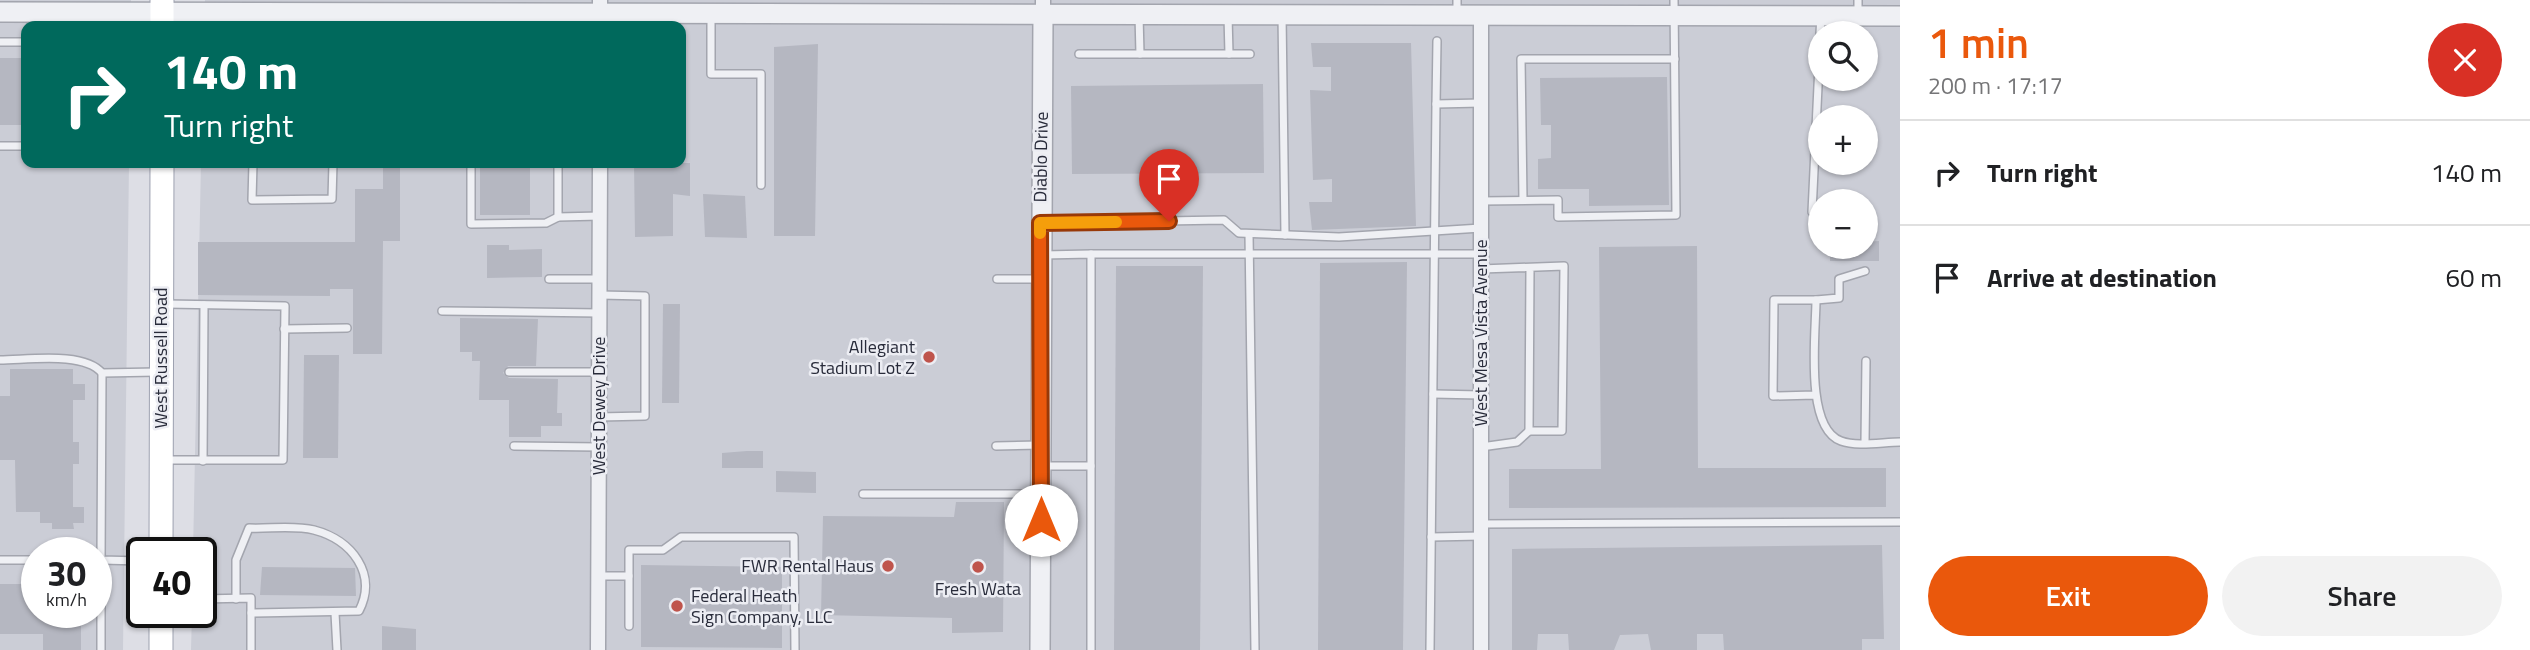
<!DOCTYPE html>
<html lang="en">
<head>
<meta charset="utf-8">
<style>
	:root { --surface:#fff; --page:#f2f2f2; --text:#202124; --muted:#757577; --line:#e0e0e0; --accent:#ea580c }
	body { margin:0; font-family:"Titillium Web",sans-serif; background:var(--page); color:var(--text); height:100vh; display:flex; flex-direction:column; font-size:26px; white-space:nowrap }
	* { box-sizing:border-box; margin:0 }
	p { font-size:23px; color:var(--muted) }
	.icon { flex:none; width:38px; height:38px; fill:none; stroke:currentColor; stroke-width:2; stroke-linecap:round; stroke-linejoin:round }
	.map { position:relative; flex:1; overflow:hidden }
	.side { display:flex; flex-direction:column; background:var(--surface); width:630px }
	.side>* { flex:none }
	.banner { position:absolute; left:21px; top:21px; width:665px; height:147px; border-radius:14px; box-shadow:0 2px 5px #0004; background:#00695c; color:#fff; overflow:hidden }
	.controls { position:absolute; left:1808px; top:21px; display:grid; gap:14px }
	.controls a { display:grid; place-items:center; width:70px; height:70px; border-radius:50%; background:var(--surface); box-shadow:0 2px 5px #0004; font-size:35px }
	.speed { position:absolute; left:21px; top:537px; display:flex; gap:14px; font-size:35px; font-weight:700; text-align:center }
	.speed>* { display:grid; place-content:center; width:91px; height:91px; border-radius:50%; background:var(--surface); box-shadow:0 2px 5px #0004; line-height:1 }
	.speed small { font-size:18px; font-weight:400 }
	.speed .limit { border:4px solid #111; border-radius:10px; background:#fff; color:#111 }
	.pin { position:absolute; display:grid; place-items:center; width:60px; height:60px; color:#fff; margin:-72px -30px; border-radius:50% 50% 50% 0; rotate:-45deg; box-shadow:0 0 7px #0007 }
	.pin .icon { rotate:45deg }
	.me { position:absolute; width:77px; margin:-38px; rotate:0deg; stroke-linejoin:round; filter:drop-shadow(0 0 5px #0008) }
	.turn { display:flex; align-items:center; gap:24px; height:147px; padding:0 28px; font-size:32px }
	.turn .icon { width:91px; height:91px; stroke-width:2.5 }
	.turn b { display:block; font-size:49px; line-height:60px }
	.round { display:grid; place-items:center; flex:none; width:74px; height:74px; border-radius:37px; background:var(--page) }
	.summary { display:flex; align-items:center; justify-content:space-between; height:119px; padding:0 28px }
	h1 { font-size:42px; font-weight:600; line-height:52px; color:var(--accent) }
	.action { display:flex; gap:14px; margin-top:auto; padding:14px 28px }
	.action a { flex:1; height:80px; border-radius:42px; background:var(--accent); color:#fff; font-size:28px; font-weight:600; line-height:80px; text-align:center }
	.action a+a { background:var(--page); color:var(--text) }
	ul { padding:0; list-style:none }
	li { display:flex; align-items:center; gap:21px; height:105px; padding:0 28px; border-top:2px solid var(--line) }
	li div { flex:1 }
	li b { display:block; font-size:26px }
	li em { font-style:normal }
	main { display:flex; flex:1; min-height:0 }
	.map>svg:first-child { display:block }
	.built { fill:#cbcdd6; fill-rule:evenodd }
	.building { fill:#b5b7c1 }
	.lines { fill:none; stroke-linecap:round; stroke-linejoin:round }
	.service-casing { stroke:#a3a5ae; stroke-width:10 }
	.minor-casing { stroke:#a3a5ae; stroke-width:17 }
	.tertiary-casing { stroke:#a3a5ae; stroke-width:22 }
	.primary-casing { stroke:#9da1b0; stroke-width:25 }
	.service { stroke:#eff0f4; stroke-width:7 }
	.minor { stroke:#eff0f4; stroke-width:14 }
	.tertiary { stroke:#eff0f4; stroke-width:19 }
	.primary { stroke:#fff; stroke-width:23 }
	.route-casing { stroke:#983908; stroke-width:18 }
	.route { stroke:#ea580c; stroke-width:12 }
	.slow { stroke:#f59e0b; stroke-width:12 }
	.poi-dot { fill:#bf544c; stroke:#ecedf3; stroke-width:2.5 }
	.labels { text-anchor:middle; stroke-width:5; stroke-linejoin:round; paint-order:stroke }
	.street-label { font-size:18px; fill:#282b3a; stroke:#ecedf3 }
	.poi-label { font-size:18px; fill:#282b3a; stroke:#ecedf3; text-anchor:end }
</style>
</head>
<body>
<main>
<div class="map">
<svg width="1900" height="650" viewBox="0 0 1900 650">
	<rect width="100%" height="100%" fill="#dddee5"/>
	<g class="built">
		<path d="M 0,0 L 131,0 L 131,26 L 26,26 L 26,163 L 129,163 L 123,650 L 0,650 ZM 37,553 L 96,553 L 96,612 L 37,612 Z"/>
		<path d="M 205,0 L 1900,0 L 1900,650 L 191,650 L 192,613 L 201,612 L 201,553 L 193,553 L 201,163 L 681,163 L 681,26 L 204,26 ZM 1820,33 L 1866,33 L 1866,79 L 1820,79 ZM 1820,117 L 1866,117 L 1866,163 L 1820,163 ZM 1820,201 L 1866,201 L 1866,247 L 1820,247 Z"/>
	</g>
	<g class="building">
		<path d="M 1311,43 L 1411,43 L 1416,226 L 1312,230 L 1309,202 L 1332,202 L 1332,179 L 1313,180 L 1310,90 L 1331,91 L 1331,67 L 1313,67 Z"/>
		<path d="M 818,44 L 815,236 L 774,236 L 774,47 Z"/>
		<rect x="0" y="58" width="26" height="67"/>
		<path d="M 1667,77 L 1669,205 L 1589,206 L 1589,189 L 1538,189 L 1538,159 L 1551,158 L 1551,125 L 1541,125 L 1540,78 Z"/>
		<path d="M 1263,84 L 1264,173 L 1072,174 L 1071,86 Z"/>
		<rect x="480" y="163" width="50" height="52"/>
		<path d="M 634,163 L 690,163 L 690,196 L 673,194 L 673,236 L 635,237 Z"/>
		<path d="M 383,167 L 400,167 L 400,241 L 383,241 L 382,354 L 353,354 L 353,289 L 330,289 L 330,296 L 198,295 L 198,242 L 355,242 L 355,189 L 383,189 Z"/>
		<path d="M 703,194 L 745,196 L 747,238 L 705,237 Z"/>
		<path d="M 1879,241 L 1879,261 L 1830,261 L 1830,247 L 1866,247 L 1866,242 Z"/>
		<path d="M 487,245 L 509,245 L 509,250 L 542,249 L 542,277 L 487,278 Z"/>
		<path d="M 1697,246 L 1698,468 L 1886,468 L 1886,507 L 1509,508 L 1509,469 L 1601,469 L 1599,247 Z"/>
		<path d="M 1407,262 L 1403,650 L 1318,650 L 1320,263 Z"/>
		<path d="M 1116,266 L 1203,266 L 1200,650 L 1114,650 Z"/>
		<path d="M 663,304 L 680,304 L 679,403 L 662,403 Z"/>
		<path d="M 460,318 L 538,319 L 536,366 L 508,366 L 503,373 L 509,378 L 558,379 L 557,413 L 562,413 L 562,426 L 541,426 L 541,437 L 509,437 L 509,400 L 479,400 L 480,361 L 472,361 L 472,352 L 460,352 Z"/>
		<path d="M 304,355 L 339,355 L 338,458 L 303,458 Z"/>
		<path d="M 10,369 L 73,369 L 73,384 L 85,384 L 85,400 L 73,400 L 73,442 L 79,442 L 79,464 L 73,464 L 73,507 L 84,507 L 84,523 L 73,523 L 74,529 L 52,529 L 52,523 L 40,523 L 40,512 L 16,512 L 15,460 L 0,460 L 0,396 L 10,396 Z"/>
		<path d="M 747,451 L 763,451 L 763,468 L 722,468 L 722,453 Z"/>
		<path d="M 776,471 L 816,472 L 816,493 L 776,492 Z"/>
		<path d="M 956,502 L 1004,502 L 1003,632 L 952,633 L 952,618 L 821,615 L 823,516 L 954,517 Z"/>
		<path d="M 1882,545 L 1884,639 L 1862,639 L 1862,650 L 1724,650 L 1723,634 L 1697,634 L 1697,650 L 1651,650 L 1648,634 L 1620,635 L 1614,650 L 1569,650 L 1568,634 L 1538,634 L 1537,650 L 1512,650 L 1512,549 Z"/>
		<path d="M 641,565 L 782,567 L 782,648 L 641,647 Z"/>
		<path d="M 262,567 L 355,568 L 356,596 L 260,595 Z"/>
		<path d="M 0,584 L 37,584 L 37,612 L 81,612 L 81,650 L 43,650 L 43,634 L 0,634 Z"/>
		<path d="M 382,626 L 416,629 L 416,650 L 382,650 Z"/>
	</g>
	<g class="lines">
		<defs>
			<g id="service">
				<path d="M 1457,0 L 1457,14"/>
				<path d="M 1858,0 L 1858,15"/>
				<path d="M 1139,15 L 1140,54 L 1250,54"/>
				<path d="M 1282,15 L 1285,235"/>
				<path d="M 711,16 L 711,74 L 761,74 L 761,185"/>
				<path d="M 1228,16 L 1229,54"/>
				<path d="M 1820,33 L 1821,16"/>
				<path d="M 1437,41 L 1436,104 L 1481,103"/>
				<path d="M 0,42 L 26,42"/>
				<path d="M 1079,54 L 1140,54"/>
				<path d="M 0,146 L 26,146"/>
				<path d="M 253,163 L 252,200 L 332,199 L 333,163"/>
				<path d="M 471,163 L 471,224 L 546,223 L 558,217"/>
				<path d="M 558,163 L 558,217 L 600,216"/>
				<path d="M 1523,200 L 1521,59 L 1675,59"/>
				<path d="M 1481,201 L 1558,200 L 1558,217 L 1676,215 L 1674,0"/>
				<path d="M 1812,212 L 1820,44"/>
				<path d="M 1042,223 L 1224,220 L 1239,233 L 1339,237 L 1481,228"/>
				<path d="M 1249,234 L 1255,650"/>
				<path d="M 1091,254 L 1481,254"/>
				<path d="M 1043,255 L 1091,254 L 1091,650"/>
				<path d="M 1481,269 L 1564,266 L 1562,431 L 1529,431 L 1530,268"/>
				<path d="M 549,279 L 599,279"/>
				<path d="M 997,279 L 1040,279"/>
				<path d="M 1816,300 L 1839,298 L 1839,279 L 1865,271"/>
				<path d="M 442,311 L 599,313"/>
				<path d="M 284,329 L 347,328"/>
				<path d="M 0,360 C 27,360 84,351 102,373 L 101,560 L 142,561"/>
				<path d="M 509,372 L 599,372"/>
				<path d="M 102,373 L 157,372"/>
				<path d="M 1433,394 L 1481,395"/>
				<path d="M 1815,395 L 1773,396 L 1774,300 L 1816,300 C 1816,332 1804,428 1841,441 C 1857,447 1883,442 1900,442"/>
				<path d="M 599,417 L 645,416 L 645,296 L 600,295"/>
				<path d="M 1865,442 L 1866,361"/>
				<path d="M 514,446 L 599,447"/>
				<path d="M 996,446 L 1040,445"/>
				<path d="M 1481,447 L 1517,442 L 1529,431"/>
				<path d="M 166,460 L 283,460 L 285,306 L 166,304"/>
				<path d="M 203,461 L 204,305"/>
				<path d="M 1042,466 L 1091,466"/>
				<path d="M 863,494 L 1040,494"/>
				<path d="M 1481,524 L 1900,522"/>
				<path d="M 1431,537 L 1481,536"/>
				<path d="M 0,560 L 37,560"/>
				<path d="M 599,576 L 629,576"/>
				<path d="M 201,599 L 251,598 L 251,650"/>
				<path d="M 236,599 L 236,560 L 249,528 C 269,529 294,525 314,530 C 352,540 378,574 359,611 L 251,613"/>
				<path d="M 335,613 L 337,650"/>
				<path d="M 629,626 L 629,550 L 663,550 L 681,537 L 794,537 L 795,650"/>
				<path d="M 101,650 L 101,590"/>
				<path d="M 1430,650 L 1436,104"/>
			</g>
			<g id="minor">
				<path d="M 1043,0 L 1043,14"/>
				<path d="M 1481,15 L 1481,650"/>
				<path d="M 600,26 L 600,0"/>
				<path d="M 598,650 L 600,163"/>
			</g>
			<g id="tertiary">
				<path d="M 0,12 L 1900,16"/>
				<path d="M 1040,650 L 1043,14"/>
			</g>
			<g id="primary">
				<path d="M 162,26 L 162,0"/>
				<path d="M 161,553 L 162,163"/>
				<path d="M 161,612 L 161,650"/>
			</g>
		</defs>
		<use href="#service" class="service-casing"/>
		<use href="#minor" class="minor-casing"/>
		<use href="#tertiary" class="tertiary-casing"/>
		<use href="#primary" class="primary-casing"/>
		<use href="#service" class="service"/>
		<use href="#minor" class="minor"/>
		<use href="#tertiary" class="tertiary"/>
		<use href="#primary" class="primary"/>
	</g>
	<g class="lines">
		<defs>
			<path id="route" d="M 1041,520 L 1040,223 L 1169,221"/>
		</defs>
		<use href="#route" class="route-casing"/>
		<use href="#route" class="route"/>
		<path class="slow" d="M 1040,233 L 1040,223 L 1116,222"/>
	</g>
	<g class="poi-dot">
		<circle cx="929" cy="357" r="7"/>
		<circle cx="888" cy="566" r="7"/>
		<circle cx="978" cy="567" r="7"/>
		<circle cx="677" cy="606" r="7"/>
	</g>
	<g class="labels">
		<g class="street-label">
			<text transform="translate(1041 157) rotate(-89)" y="6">Diablo Drive</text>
			<text transform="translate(1481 333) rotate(-90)" y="6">West Mesa Vista Avenue</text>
			<text transform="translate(161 358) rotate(-90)" y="6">West Russell Road</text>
			<text transform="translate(599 406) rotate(-90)" y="6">West Dewey Drive</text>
		</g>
		<g class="poi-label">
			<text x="915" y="353">Allegiant<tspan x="915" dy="21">Stadium Lot Z</tspan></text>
			<text x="874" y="572">FWR Rental Haus</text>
			<text x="978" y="595" text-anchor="middle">Fresh Wata</text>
			<text x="691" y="602" text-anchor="start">Federal Heath<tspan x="691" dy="21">Sign Company, LLC</tspan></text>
		</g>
	</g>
</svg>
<div class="controls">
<a><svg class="icon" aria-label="search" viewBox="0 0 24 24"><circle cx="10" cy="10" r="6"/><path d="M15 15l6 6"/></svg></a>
<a>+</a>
<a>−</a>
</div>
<div class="speed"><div>30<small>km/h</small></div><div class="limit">40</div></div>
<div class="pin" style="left:1169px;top:221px;background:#d93025"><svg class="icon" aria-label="arrive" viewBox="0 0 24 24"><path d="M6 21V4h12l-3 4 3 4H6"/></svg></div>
<svg class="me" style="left:1041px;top:520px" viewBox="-20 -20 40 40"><circle r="19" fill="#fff"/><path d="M0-13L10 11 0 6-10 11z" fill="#ea580c"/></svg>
<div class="banner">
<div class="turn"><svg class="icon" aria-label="right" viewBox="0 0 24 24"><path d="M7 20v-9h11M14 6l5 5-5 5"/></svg><div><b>140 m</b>Turn right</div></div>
</div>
</div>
<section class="side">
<div class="summary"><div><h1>1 min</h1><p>200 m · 17:17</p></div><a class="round" style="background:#d93025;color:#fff"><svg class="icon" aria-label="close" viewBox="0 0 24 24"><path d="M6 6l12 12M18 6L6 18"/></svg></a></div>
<ul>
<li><svg class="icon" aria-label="right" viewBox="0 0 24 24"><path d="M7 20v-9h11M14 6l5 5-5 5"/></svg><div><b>Turn right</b></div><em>140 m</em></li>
<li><svg class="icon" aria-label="arrive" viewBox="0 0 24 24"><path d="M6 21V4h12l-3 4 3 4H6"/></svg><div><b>Arrive at destination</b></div><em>60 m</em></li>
</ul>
<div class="action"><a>Exit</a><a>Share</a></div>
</section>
</main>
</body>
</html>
